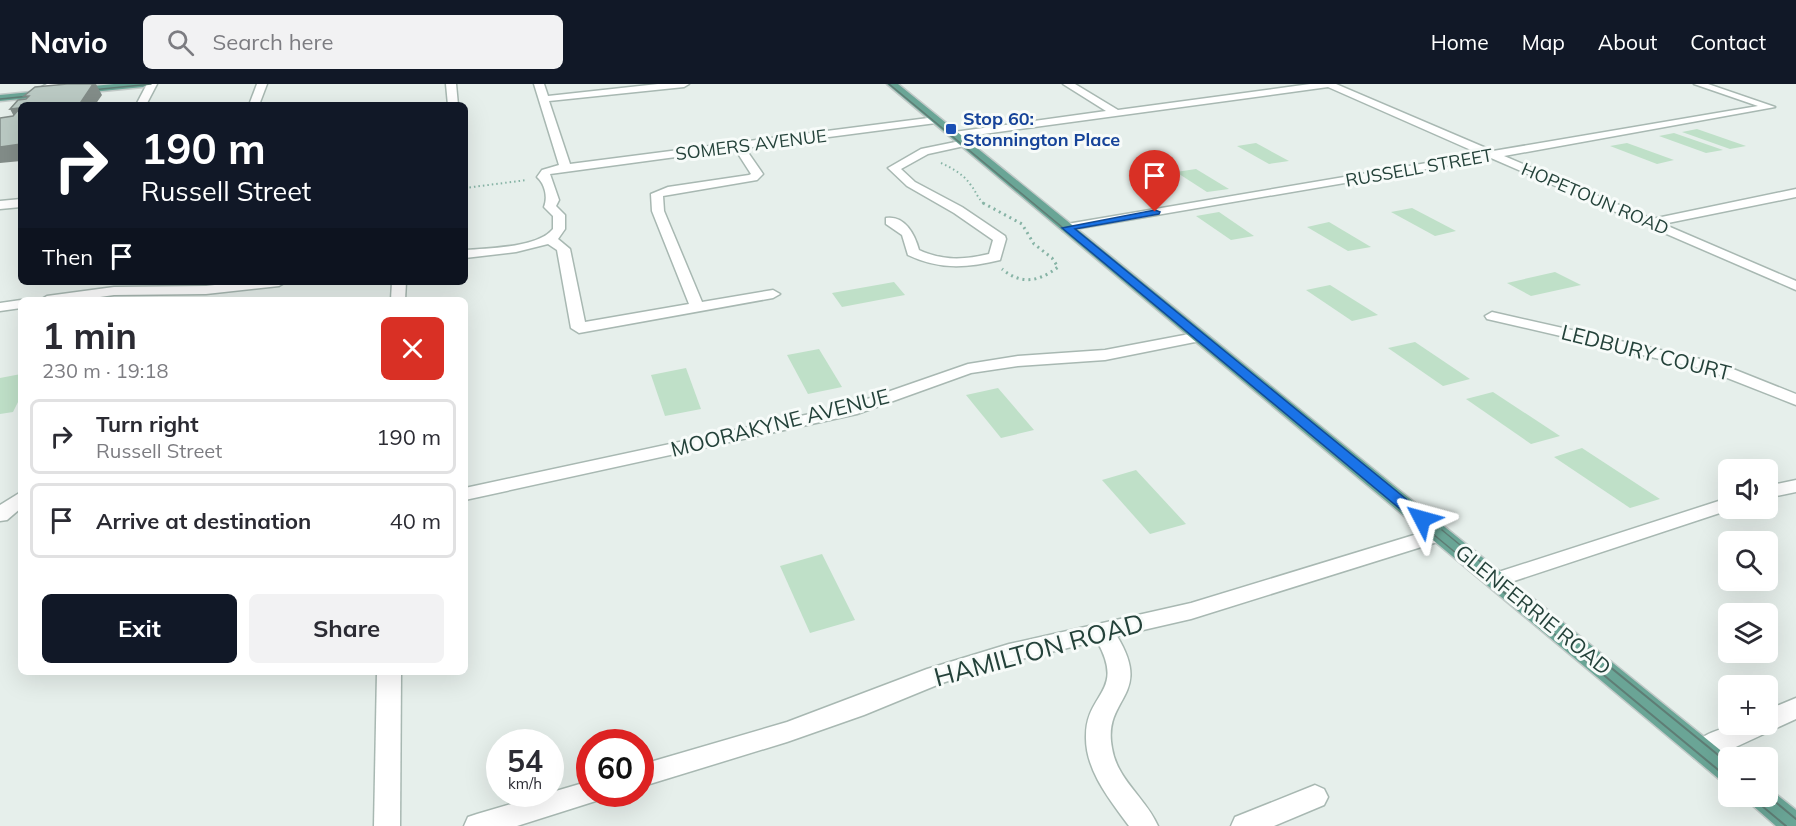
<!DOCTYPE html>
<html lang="en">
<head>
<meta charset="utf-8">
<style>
	:root { --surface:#fff; --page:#f2f2f3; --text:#2b2b33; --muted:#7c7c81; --line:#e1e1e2; --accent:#111827 }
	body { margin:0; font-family:Mulish,sans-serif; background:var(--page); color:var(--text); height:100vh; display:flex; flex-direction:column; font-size:22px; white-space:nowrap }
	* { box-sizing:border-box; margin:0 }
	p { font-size:20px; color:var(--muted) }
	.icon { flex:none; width:33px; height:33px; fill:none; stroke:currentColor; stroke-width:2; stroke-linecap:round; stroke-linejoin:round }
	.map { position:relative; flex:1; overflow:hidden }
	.panel { position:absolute; left:18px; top:213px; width:450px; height:378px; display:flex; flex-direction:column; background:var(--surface); border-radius:9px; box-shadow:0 6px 24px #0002 }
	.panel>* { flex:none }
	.guide { position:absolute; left:18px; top:18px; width:450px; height:183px; border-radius:9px; box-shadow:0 6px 24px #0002; background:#111827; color:#fff; overflow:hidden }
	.tools { position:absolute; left:1718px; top:375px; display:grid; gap:12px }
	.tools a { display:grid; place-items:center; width:60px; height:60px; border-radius:9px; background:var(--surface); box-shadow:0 6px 24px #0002; font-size:30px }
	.speed { position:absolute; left:486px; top:645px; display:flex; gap:12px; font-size:30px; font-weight:700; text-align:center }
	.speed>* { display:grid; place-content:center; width:78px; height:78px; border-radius:50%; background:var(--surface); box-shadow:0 6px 24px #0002; line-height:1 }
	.speed small { font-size:15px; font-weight:400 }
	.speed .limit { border:9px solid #d22; background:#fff; color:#111 }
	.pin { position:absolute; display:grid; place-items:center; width:51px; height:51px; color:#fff; margin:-62px -26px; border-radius:50% 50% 50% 0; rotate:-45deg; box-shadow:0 0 6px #0007 }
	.pin .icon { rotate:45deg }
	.me { position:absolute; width:66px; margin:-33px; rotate:309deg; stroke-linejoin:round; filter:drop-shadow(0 0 4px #0008) }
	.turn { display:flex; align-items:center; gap:21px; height:126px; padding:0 24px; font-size:27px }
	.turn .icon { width:78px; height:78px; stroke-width:2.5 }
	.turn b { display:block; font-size:42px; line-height:51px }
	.then { display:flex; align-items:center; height:57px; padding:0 24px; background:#0003; gap:12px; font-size:22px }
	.round { display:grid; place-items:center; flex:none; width:63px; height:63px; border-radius:9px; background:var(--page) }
	.overview { display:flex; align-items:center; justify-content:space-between; height:102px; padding:0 24px }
	h1 { font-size:36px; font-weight:700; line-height:45px }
	.action { display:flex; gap:12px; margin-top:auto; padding:12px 24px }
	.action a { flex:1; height:69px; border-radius:9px; background:var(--accent); color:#fff; font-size:24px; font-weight:700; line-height:69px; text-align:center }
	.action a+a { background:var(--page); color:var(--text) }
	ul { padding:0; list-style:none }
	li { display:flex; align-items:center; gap:18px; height:75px; margin:0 12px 9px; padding:0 12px; border:3px solid var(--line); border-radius:9px }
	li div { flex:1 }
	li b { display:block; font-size:22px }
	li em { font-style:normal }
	header { display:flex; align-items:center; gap:36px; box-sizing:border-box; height:84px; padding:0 30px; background:var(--accent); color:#fff }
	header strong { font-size:28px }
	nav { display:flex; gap:33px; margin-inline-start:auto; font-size:21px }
	.search { width:420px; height:54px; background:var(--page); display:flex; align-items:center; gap:15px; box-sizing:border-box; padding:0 21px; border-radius:9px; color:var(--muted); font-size:22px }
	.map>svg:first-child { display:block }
	.green { fill:#bfe0c8 }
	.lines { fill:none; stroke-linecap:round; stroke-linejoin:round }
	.minor-casing { stroke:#a8b8b2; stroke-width:3 }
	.major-casing { stroke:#c2cac8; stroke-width:3 }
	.path-far1 { stroke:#86b3a5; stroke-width:2; stroke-dasharray:1.5 3; stroke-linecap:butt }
	.path { stroke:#86b3a5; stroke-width:3; stroke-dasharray:2 4; stroke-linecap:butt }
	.minor { fill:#fff; fill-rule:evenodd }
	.major { fill:#6aa596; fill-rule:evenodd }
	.tram-far1 { stroke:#5f7d75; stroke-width:1.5 }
	.tram { stroke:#5f7d75; stroke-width:2 }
	.shaded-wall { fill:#838d89 }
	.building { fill:#bbcac4; stroke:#838d89; stroke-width:1.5 }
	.route { fill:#1a73e8; stroke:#114b97; stroke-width:1.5 }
	.transit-dot { fill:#1a4fb4; stroke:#f7fbf9; stroke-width:2 }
	.labels { text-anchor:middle; stroke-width:6; stroke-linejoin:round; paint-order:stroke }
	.far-transit-label { font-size:18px; font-weight:bold; fill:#164399; stroke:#f7fbf9; text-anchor:start }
	.far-street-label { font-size:18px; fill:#24423a; stroke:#f7fbf9 }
	.street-label { font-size:21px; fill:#24423a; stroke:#f7fbf9 }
	.near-street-label { font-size:26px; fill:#24423a; stroke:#f7fbf9 }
</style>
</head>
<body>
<header>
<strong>Navio</strong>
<div class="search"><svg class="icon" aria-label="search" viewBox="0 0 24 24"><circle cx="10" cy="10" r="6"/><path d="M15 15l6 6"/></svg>Search here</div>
<nav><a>Home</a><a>Map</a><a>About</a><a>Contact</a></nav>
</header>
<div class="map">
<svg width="1796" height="742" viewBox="0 0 1796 742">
	<rect width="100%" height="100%" fill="#e6efeb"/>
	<g class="green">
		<path d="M 1697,45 L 1746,62 L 1730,65 L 1682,48 Z"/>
		<path d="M 1674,49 L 1723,66 L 1706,69 L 1659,52 Z"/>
		<path d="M 1256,59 L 1289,77 L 1269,80 L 1237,62 Z"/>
		<path d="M 1627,59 L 1674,76 L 1657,80 L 1610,62 Z"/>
		<path d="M 1196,85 L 1229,105 L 1207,108 L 1176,88 Z"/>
		<path d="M 1412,124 L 1456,147 L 1435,152 L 1391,128 Z"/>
		<path d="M 1219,128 L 1254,152 L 1231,156 L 1196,132 Z"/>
		<path d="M 1329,138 L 1371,163 L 1348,167 L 1307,143 Z"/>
		<path d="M 1555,188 L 1581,201 L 1531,212 L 1507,199 Z"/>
		<path d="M 894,198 L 905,211 L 842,223 L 832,209 Z"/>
		<path d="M 1330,201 L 1378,231 L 1352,237 L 1306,206 Z"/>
		<path d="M 1415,258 L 1470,295 L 1443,302 L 1388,264 Z"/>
		<path d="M 819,265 L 842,303 L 808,310 L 787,271 Z"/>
		<path d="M 686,284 L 701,325 L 665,332 L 651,291 Z"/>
		<path d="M 21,290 L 21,312 L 13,328 L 0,330 L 0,294 Z"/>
		<path d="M 998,304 L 1034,346 L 1001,354 L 966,311 Z"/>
		<path d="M 1493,308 L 1560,352 L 1531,360 L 1466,315 Z"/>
		<path d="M 1582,364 L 1660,415 L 1630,424 L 1554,373 Z"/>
		<path d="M 1136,386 L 1186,440 L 1150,450 L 1102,396 Z"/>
		<path d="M 822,470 L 855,536 L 810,549 L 780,482 Z"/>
	</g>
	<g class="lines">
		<defs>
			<g id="minor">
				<path d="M 47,0 L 59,0 L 39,12 L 33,12 L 33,8 Z"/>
				<path d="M 147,0 L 157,0 L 146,21 L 136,21 Z"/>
				<path d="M 257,0 L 267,0 L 259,21 L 249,21 Z"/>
				<path d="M 446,0 L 456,0 L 458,21 L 448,21 Z"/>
				<path d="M 534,0 L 544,0 L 548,12 L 658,0 L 689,0 L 684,3 L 549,17 L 570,80 L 936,33 L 941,36 L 936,39 L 745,64 L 763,90 L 757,96 L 663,112 L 664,127 L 702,218 L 773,206 L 780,210 L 773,214 L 579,249 L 571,244 L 557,166 L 548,160 L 516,168 L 465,174 L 465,166 C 488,164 538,164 553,145 L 553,132 L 544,123 C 548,113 545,100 537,93 L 542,86 L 559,81 ZM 735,65 L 751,90 L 749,91 L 668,103 L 651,110 L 652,127 L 689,220 L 585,238 L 570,165 L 558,155 L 565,145 L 565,131 L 556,122 L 559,116 L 550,90 Z"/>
				<path d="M 1063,0 L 1075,0 L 1118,26 L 1310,0 L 1336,0 L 1493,67 L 1758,22 L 1694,0 L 1708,0 L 1775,23 L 1504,72 L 1652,135 L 1796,105 L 1796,113 L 1663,140 L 1796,197 L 1796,206 L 1491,74 L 1063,147 L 1061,144 L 1067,140 L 1480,70 L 1328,3 L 954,54 L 949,51 L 954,48 L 1106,27 Z"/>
				<path d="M 965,56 L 970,59 L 969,61 L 928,70 L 901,85 L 915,98 L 962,123 L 1005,152 L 1006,155 L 1000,176 C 967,184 939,186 908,171 L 902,151 L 886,140 L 886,134 C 905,131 915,151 919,166 C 943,177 964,176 989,170 L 993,156 L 954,129 L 907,102 L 888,84 L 921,65 Z"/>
				<path d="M 21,115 L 21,123 L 0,125 L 0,117 Z"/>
				<path d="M 241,198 L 286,198 L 279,202 L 206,210 L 114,211 L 79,216 L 40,216 L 47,212 L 114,203 L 206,202 Z"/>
				<path d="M 392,198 L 406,198 L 405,216 L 391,216 Z"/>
				<path d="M 21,216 L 21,224 L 0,227 L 0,219 Z"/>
				<path d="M 1492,228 L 1718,279 L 1796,310 L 1796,321 L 1707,286 L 1487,235 L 1485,232 Z"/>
				<path d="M 1200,248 L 1208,253 L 1205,256 L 1105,276 L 1018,282 L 971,289 L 857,330 L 465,416 L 465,404 L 847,322 L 968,280 L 1018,272 L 1105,266 Z"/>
				<path d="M 1796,396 L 1796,408 L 1767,414 L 1767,402 Z"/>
				<path d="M 21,408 L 21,424 L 7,436 L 0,437 L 0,421 Z"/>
				<path d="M 1728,414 L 1728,424 L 1735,424 L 1496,503 L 1489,501 L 1486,496 L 1489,491 Z"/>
				<path d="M 1440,443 L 1447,445 L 1450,450 L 1447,455 L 1191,535 L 1117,552 C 1154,613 1102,613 1112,664 C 1117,696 1146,714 1158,742 L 1129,742 C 1110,716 1085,686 1086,652 C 1086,608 1126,609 1097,557 L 1009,578 L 942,599 L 864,631 L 787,658 L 640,703 L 640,681 L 787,638 L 927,585 L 1009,560 L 1191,519 Z"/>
				<path d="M 377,588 L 401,588 L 400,742 L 374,742 Z"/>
				<path d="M 1796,614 L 1796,635 L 1712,674 L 1703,677 L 1694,674 L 1691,666 C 1702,643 1744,640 1767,640 L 1767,626 Z"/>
				<path d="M 590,697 L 590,710 L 602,710 L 599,716 L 517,742 L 464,742 L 468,733 L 477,730 Z"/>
				<path d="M 1315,701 L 1324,705 L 1328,713 L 1324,721 L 1274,742 L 1231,742 L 1235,733 Z"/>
			</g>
			<g id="major">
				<path d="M 114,0 L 148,0 L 143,3 L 0,17 L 0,11 Z"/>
				<path d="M 887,0 L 898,0 L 1730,674 L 1728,698 L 1719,695 Z"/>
				<path d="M 1767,703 L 1796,726 L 1796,742 L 1776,742 L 1751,720 L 1747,712 L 1767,712 Z"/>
			</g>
		</defs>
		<use href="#minor" class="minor-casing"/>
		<use href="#major" class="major-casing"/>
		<g class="path-far1">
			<path d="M 941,79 C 952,84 963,90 970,100 C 976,107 976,112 984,120"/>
			<path d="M 465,104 L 527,96"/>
		</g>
		<path class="path" d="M 983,119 L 1022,140 L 1034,160 L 1052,174 L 1058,183 C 1039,198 1021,201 1002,185"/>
		<use href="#minor" class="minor"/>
		<use href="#major" class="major"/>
		<g class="tram-far1">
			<path d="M 889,0 L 1468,479"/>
			<path d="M 82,7 L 151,0"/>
			<path d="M 0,15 L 40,11"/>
			<path d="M 1442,446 L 1482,479"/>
		</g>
		<g class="tram">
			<path d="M 1466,477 L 1728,694"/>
			<path d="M 1480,477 L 1728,679"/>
			<path d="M 1767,711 L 1796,735"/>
			<path d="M 1750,712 L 1786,742"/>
		</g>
	</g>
	<g class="shaded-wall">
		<path d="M 93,0 L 96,0 L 102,11 L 95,21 L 79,21 Z"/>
		<path d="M 20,24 L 18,40 L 10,25 Z"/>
		<path d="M 21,60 L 21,77 L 0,79 L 0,63 Z"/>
	</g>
	<path class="building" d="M 67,0 L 93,0 L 79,21 L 21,21 L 21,60 L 0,63 L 0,34 L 13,32 L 20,24 L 10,25 L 18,16 L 26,15 L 29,12 L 24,12 L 35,3 Z"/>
	<path class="route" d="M 1155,126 L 1160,128 L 1159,130 L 1075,145 L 1427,432 L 1429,435 L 1427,439 L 1417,439 L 1062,144 Z"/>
	<rect class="transit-dot" x="945" y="39" width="12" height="12" rx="3"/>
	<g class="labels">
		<g class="far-transit-label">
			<text x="963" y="41">Stop 60:<tspan x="963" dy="21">Stonnington Place</tspan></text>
		</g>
		<g class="far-street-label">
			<text transform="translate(751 61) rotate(-7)" y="6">SOMERS AVENUE</text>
			<text transform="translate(1419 84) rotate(-10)" y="6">RUSSELL STREET</text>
			<text transform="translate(1595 115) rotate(23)" y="6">HOPETOUN ROAD</text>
		</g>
		<g class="street-label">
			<text transform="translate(1646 269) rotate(14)" y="7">LEDBURY COURT</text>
			<text transform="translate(780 339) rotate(-14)" y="7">MOORAKYNE AVENUE</text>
			<text transform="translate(1533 526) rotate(39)" y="7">GLENFERRIE ROAD</text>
		</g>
		<g class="near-street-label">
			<text transform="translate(1039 566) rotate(-15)" y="9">HAMILTON ROAD</text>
		</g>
	</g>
</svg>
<div class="tools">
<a><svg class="icon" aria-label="sound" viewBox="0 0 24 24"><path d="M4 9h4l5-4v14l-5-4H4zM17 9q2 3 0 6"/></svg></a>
<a><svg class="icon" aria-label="search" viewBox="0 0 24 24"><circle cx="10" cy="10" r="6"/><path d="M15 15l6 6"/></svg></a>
<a><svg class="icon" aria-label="layers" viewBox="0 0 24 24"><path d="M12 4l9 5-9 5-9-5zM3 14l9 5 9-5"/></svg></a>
<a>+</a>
<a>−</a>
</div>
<div class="speed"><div>54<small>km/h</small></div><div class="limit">60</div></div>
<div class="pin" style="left:1155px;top:128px;background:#d93025"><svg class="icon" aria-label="arrive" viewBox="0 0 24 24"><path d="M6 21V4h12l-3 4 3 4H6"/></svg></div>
<svg class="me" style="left:1422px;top:435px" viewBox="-20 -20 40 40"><path d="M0-17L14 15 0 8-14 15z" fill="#1a73e8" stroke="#fff" stroke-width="4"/></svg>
<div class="guide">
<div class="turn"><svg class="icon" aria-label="right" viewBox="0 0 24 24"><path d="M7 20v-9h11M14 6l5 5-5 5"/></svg><div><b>190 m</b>Russell Street</div></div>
<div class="then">Then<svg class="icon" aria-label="arrive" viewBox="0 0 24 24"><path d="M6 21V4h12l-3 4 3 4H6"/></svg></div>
</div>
<section class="panel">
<div class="overview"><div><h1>1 min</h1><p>230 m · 19:18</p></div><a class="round" style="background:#d93025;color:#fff"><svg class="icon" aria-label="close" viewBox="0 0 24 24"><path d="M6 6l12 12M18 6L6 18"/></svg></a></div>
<ul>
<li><svg class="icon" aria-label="right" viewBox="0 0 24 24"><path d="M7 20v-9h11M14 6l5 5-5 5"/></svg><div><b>Turn right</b><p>Russell Street</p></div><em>190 m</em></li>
<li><svg class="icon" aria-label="arrive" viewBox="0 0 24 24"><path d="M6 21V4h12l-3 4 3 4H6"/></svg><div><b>Arrive at destination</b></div><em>40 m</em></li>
</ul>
<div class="action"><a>Exit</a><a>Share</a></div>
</section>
</div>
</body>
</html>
